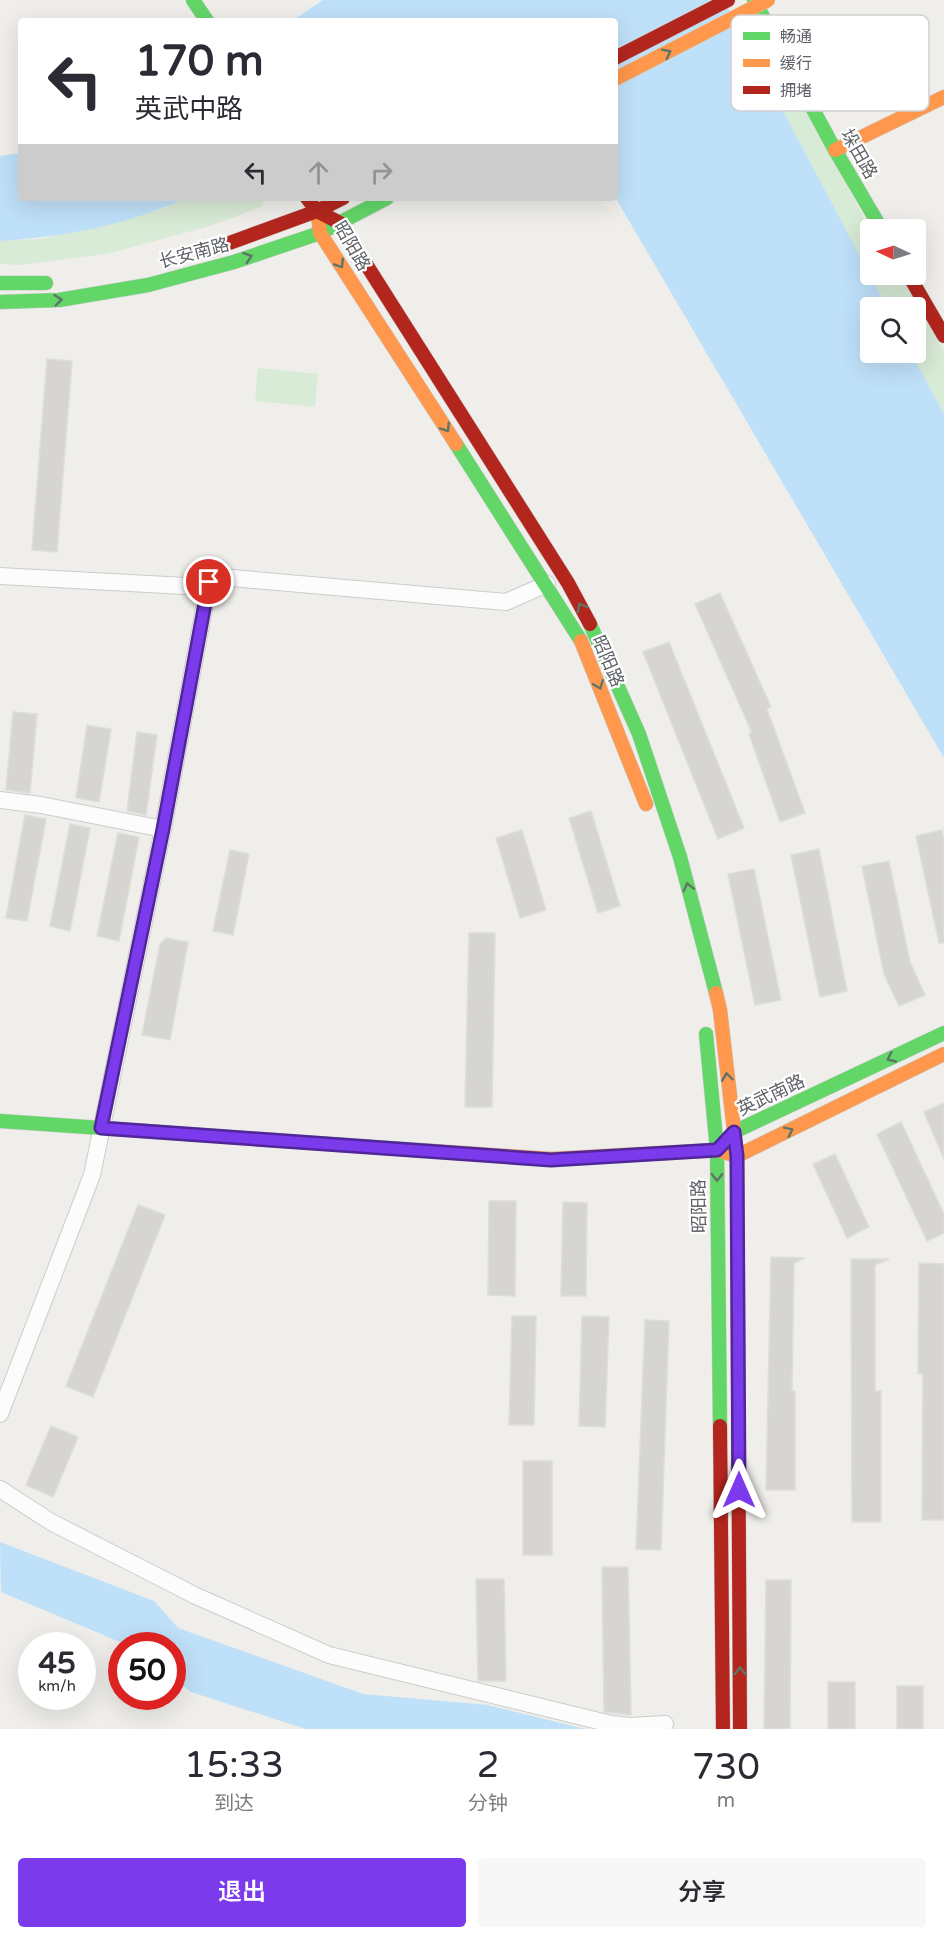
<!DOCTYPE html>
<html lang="zh">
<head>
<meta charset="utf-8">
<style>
	:root { --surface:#fff; --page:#f7f7f7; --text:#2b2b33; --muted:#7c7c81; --accent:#7c3aed }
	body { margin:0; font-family:"Varela Round","Noto Sans SC",sans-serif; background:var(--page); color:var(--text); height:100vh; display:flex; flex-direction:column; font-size:22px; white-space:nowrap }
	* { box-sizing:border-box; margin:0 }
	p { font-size:20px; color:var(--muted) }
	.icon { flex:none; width:33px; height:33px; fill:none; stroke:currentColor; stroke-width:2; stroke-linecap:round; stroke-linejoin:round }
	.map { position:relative; height:1729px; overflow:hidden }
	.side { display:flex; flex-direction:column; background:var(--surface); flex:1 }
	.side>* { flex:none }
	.banner { position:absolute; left:18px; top:18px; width:600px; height:183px; border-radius:6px; box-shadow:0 6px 24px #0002; background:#fff; color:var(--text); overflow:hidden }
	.needle { width:39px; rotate:274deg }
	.controls { position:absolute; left:860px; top:219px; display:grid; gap:12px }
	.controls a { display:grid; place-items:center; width:66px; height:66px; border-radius:6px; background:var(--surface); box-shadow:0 6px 24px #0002; font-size:30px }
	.speed { position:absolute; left:18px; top:1632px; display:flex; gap:12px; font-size:30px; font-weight:700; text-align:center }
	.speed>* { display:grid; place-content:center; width:78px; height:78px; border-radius:50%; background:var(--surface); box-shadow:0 6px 24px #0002; line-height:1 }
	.speed small { font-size:15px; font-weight:400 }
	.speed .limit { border:9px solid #d22; background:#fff; color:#111 }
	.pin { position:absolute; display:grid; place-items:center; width:51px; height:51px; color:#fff; margin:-26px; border:3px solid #fff; border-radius:50%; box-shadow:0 2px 6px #0007 }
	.me { position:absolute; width:66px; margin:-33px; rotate:0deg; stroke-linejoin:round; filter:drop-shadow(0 0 4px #0008) }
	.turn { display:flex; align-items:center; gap:21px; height:126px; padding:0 18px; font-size:27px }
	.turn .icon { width:78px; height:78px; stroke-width:2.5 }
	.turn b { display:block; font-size:42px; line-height:51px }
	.lanes { display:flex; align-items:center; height:57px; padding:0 18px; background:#0003; justify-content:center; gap:30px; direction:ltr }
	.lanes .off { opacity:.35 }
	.eta { display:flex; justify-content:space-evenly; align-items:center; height:102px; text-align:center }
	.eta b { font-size:36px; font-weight:600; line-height:42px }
	.button { display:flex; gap:12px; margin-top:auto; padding:12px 18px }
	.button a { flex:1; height:69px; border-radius:6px; background:var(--accent); color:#fff; font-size:24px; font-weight:600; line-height:69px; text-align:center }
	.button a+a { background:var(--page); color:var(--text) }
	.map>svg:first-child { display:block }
	.green { fill:#d8ebd6 }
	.water { fill:#bfe0f9 }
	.building { fill:#d6d5d3; stroke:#deddd9; stroke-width:1.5 }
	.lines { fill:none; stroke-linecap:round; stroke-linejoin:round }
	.street-casing { stroke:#cbcccc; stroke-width:18 }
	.fast-casing { stroke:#cacacb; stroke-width:15 }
	.slow-casing { stroke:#cacacb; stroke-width:15 }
	.jam-casing { stroke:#cacacb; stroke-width:15 }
	.street { stroke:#fdfcfc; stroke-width:16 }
	.fast { stroke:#63d668; stroke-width:14 }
	.slow { stroke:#ff974d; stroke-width:14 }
	.jam { stroke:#b3261e; stroke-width:14 }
	.slow-bridge-casing { stroke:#d7ceb8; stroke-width:15; stroke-linecap:butt }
	.slow-bridge { stroke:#ff974d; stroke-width:14 }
	.oneway { stroke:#607468 }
	.route-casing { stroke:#51269a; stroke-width:15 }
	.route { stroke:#7c3aed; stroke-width:10 }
	.labels { text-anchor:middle; stroke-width:4.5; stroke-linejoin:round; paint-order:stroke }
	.street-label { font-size:18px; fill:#5f6368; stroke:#fff }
	.key { fill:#fff; stroke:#cfd0d2; stroke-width:1.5 }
	.key-label { font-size:16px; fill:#5f6368 }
</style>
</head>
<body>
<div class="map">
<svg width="944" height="1729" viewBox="0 0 944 1729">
	<rect width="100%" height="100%" fill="#efeeea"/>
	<g class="green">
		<path d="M 767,25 L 870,230 L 870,274 L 903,275 L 944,351 L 944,414 L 911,353 L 915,352 L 915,308 L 887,307 L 743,37 Z"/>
		<path d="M 186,198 L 266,198 L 261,207 L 210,226 L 106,254 L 20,265 L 0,264 L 0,241 L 41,239 L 161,209 Z"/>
		<path d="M 258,368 L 318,374 L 315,407 L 255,401 Z"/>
	</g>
	<g class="water">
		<path d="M 323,0 L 724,0 L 887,307 L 870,308 L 870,352 L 911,353 L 944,414 L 944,758 L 615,197 L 615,21 L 292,21 Z"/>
		<path d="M 21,153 L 21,198 L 186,198 C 126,225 64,237 0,241 L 0,156 Z"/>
		<path d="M 0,1542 L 154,1601 L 178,1628 L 363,1694 L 488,1705 L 585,1729 L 306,1729 L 191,1692 L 173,1678 L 172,1646 L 127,1645 L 1,1592 Z"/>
	</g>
	<g class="building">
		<path d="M 47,359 L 72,361 L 57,552 L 32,550 Z"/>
		<path d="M 720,593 L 771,707 L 767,709 L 805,813 L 780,822 L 749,734 L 752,733 L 695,604 Z"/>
		<path d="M 669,642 L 744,828 L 718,839 L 643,652 Z"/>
		<path d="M 13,712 L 37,714 L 30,793 L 6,790 Z"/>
		<path d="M 87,725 L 111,729 L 99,802 L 76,798 Z"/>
		<path d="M 137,732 L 157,735 L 146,815 L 127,811 Z"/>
		<path d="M 591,811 L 620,906 L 598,913 L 569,818 Z"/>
		<path d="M 25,815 L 46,819 L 27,921 L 6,918 Z"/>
		<path d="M 70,824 L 90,828 L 70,931 L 50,926 Z"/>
		<path d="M 522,830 L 546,910 L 520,918 L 496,838 Z"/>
		<path d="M 942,830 L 944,841 L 944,943 L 939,943 L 916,836 Z"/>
		<path d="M 118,833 L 139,837 L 119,941 L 97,936 Z"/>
		<path d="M 819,849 L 847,991 L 820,997 L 791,855 Z"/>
		<path d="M 230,850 L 249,854 L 233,935 L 213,931 Z"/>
		<path d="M 889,861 L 910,962 L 925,995 L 899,1006 L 884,974 L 862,866 Z"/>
		<path d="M 754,869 L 781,1000 L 755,1005 L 728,874 Z"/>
		<path d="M 469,933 L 495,933 L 492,1107 L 465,1107 Z"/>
		<path d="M 166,938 L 188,942 L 170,1040 L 142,1035 L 160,944 Z"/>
		<path d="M 944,1103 L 944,1159 L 924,1112 Z"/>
		<path d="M 901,1122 L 944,1214 L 944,1233 L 927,1241 L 877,1134 Z"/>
		<path d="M 835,1154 L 869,1227 L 847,1238 L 813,1164 Z"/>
		<path d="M 489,1201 L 516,1201 L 515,1296 L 488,1295 Z"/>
		<path d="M 563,1202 L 587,1203 L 586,1296 L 561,1296 Z"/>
		<path d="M 138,1205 L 165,1215 L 93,1397 L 66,1386 Z"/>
		<path d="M 771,1257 L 805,1258 L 794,1263 L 792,1391 L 795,1391 L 795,1490 L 766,1490 Z"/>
		<path d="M 851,1259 L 889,1259 L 875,1265 L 875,1391 L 881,1391 L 881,1522 L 852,1522 Z"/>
		<path d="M 919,1263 L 944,1264 L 944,1520 L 922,1520 L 923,1374 L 918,1374 Z"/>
		<path d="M 512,1316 L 536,1316 L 534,1425 L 509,1425 Z"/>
		<path d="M 582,1316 L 609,1317 L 605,1427 L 579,1426 Z"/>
		<path d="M 645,1320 L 669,1321 L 661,1550 L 636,1549 Z"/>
		<path d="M 51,1426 L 78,1437 L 53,1497 L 26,1485 Z"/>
		<rect x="523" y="1461" width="29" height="94"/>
		<path d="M 602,1567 L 628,1567 L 631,1715 L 604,1712 Z"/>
		<path d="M 476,1579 L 504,1579 L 506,1681 L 478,1681 Z"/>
		<path d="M 766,1580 L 791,1580 L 790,1729 L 764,1729 Z"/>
		<rect x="828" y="1682" width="27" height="47"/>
		<rect x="897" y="1686" width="26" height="43"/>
	</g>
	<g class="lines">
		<defs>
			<g id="street">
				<path d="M 0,576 L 185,586 L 232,578 L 506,602 L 547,584"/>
				<path d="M 0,800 L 41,805 L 163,829"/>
				<path d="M 0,1414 L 92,1175 L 163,829 L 209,582"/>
				<path d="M 0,1489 L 51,1522 L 196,1596 L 329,1655 L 611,1724 L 631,1726 L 665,1724"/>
			</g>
			<g id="fast">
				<path d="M 193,0 L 207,21"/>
				<path d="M 754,0 L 835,150 L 882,230"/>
				<path d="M 0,283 L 46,283"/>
				<path d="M 0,302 L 59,300 L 148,285 L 234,262 L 320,233 L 387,198"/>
				<path d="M 456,444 L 581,641"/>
				<path d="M 590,624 L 639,734 L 680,857 L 716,993"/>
				<path d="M 706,1034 L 717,1150 L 720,1426"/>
				<path d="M 0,1121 L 431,1151"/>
				<path d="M 723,1144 L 734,1132 L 944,1033"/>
			</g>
			<g id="slow">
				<path d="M 835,150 L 944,97"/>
				<path d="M 318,214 L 320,233 L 456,444"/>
				<path d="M 581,641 L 646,804"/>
				<path d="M 716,993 L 720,1010 L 737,1156 L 738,1384"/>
				<path d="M 431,1151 L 551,1159 L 717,1150 L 737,1156 L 944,1054"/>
			</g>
			<g id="jam">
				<path d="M 615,58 L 728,0"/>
				<path d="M 307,198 L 317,211 L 340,223 L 568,583 L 590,624"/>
				<path d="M 213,249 L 317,211 L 343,198"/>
				<path d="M 908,274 L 944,336"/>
				<path d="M 738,1384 L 740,1729"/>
				<path d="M 720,1426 L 723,1729"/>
			</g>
		</defs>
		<use href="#street" class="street-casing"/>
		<use href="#fast" class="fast-casing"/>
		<use href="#slow" class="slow-casing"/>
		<use href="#jam" class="jam-casing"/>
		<use href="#street" class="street"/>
		<use href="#fast" class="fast"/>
		<use href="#slow" class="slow"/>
		<use href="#jam" class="jam"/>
		<defs>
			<path id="slow-bridge" d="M 615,79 L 768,0"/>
		</defs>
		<use href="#slow-bridge" class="slow-bridge-casing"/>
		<use href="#slow-bridge" class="slow-bridge"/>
	</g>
	<defs><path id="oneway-chevron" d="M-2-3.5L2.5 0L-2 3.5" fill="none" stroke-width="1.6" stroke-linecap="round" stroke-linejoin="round" transform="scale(1.5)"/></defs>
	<g class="oneway">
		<use href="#oneway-chevron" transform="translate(667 53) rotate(-27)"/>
		<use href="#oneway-chevron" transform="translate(248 257) rotate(-19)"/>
		<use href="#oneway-chevron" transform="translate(340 264) rotate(57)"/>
		<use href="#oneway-chevron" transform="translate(58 300) rotate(-6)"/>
		<use href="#oneway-chevron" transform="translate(446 428) rotate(57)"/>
		<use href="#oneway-chevron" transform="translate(581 607) rotate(-118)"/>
		<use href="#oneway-chevron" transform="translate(599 685) rotate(68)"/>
		<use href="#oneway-chevron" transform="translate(688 887) rotate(-104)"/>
		<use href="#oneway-chevron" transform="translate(891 1058) rotate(155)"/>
		<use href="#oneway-chevron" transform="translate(727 1077) rotate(-97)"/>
		<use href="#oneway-chevron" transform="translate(789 1131) rotate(-26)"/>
		<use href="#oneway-chevron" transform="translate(717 1177) rotate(89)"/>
		<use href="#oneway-chevron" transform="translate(740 1671) rotate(-90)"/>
	</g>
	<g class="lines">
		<defs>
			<path id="route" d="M 209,582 L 163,829 L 101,1128 L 551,1160 L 717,1150 L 734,1132 L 737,1156 L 739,1490"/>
		</defs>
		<use href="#route" class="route-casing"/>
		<use href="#route" class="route"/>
	</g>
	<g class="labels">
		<g class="street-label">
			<text transform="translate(859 154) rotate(60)" y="6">垛田路</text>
			<text transform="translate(352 246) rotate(60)" y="6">昭阳路</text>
			<text transform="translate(194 253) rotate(-15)" y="6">长安南路</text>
			<text transform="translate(608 661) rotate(67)" y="6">昭阳路</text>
			<text transform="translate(771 1095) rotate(-25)" y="6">英武南路</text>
			<text transform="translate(699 1206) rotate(-91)" y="6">昭阳路</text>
		</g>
	</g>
	<rect x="731" y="15" width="198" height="96" rx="9" class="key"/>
	<rect x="743" y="32" width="27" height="8" fill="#63d668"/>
	<rect x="743" y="59" width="27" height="8" fill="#ff974d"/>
	<rect x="743" y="86" width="27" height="8" fill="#b3261e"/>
	<g class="key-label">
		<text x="780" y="42">畅通</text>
		<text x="780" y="69">缓行</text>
		<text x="780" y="96">拥堵</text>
	</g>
</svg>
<div class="controls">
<a><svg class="needle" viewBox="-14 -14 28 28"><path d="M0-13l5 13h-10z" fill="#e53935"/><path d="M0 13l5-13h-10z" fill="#7c7c81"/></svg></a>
<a><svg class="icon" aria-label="search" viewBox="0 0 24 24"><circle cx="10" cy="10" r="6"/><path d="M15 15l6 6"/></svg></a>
</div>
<div class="speed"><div>45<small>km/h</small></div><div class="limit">50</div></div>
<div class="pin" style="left:209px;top:582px;background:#d93025"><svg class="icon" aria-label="arrive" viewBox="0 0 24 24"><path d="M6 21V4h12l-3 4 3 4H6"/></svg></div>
<svg class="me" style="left:739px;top:1490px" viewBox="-20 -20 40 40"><path d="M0-17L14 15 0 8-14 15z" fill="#7c3aed" stroke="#fff" stroke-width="4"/></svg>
<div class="banner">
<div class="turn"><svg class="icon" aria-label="left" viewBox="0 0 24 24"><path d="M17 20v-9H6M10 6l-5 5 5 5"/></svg><div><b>170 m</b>英武中路</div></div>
<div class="lanes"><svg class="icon" aria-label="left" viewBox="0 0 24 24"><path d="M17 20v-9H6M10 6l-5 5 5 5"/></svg><svg class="icon off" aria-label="ahead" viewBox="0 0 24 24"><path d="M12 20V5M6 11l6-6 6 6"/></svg><svg class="icon off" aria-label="right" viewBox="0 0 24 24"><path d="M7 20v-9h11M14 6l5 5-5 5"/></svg></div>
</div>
</div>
<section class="side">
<div class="eta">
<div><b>15:33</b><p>到达</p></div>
<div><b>2</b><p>分钟</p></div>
<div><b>730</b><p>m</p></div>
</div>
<div class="button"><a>退出</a><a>分享</a></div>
</section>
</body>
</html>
